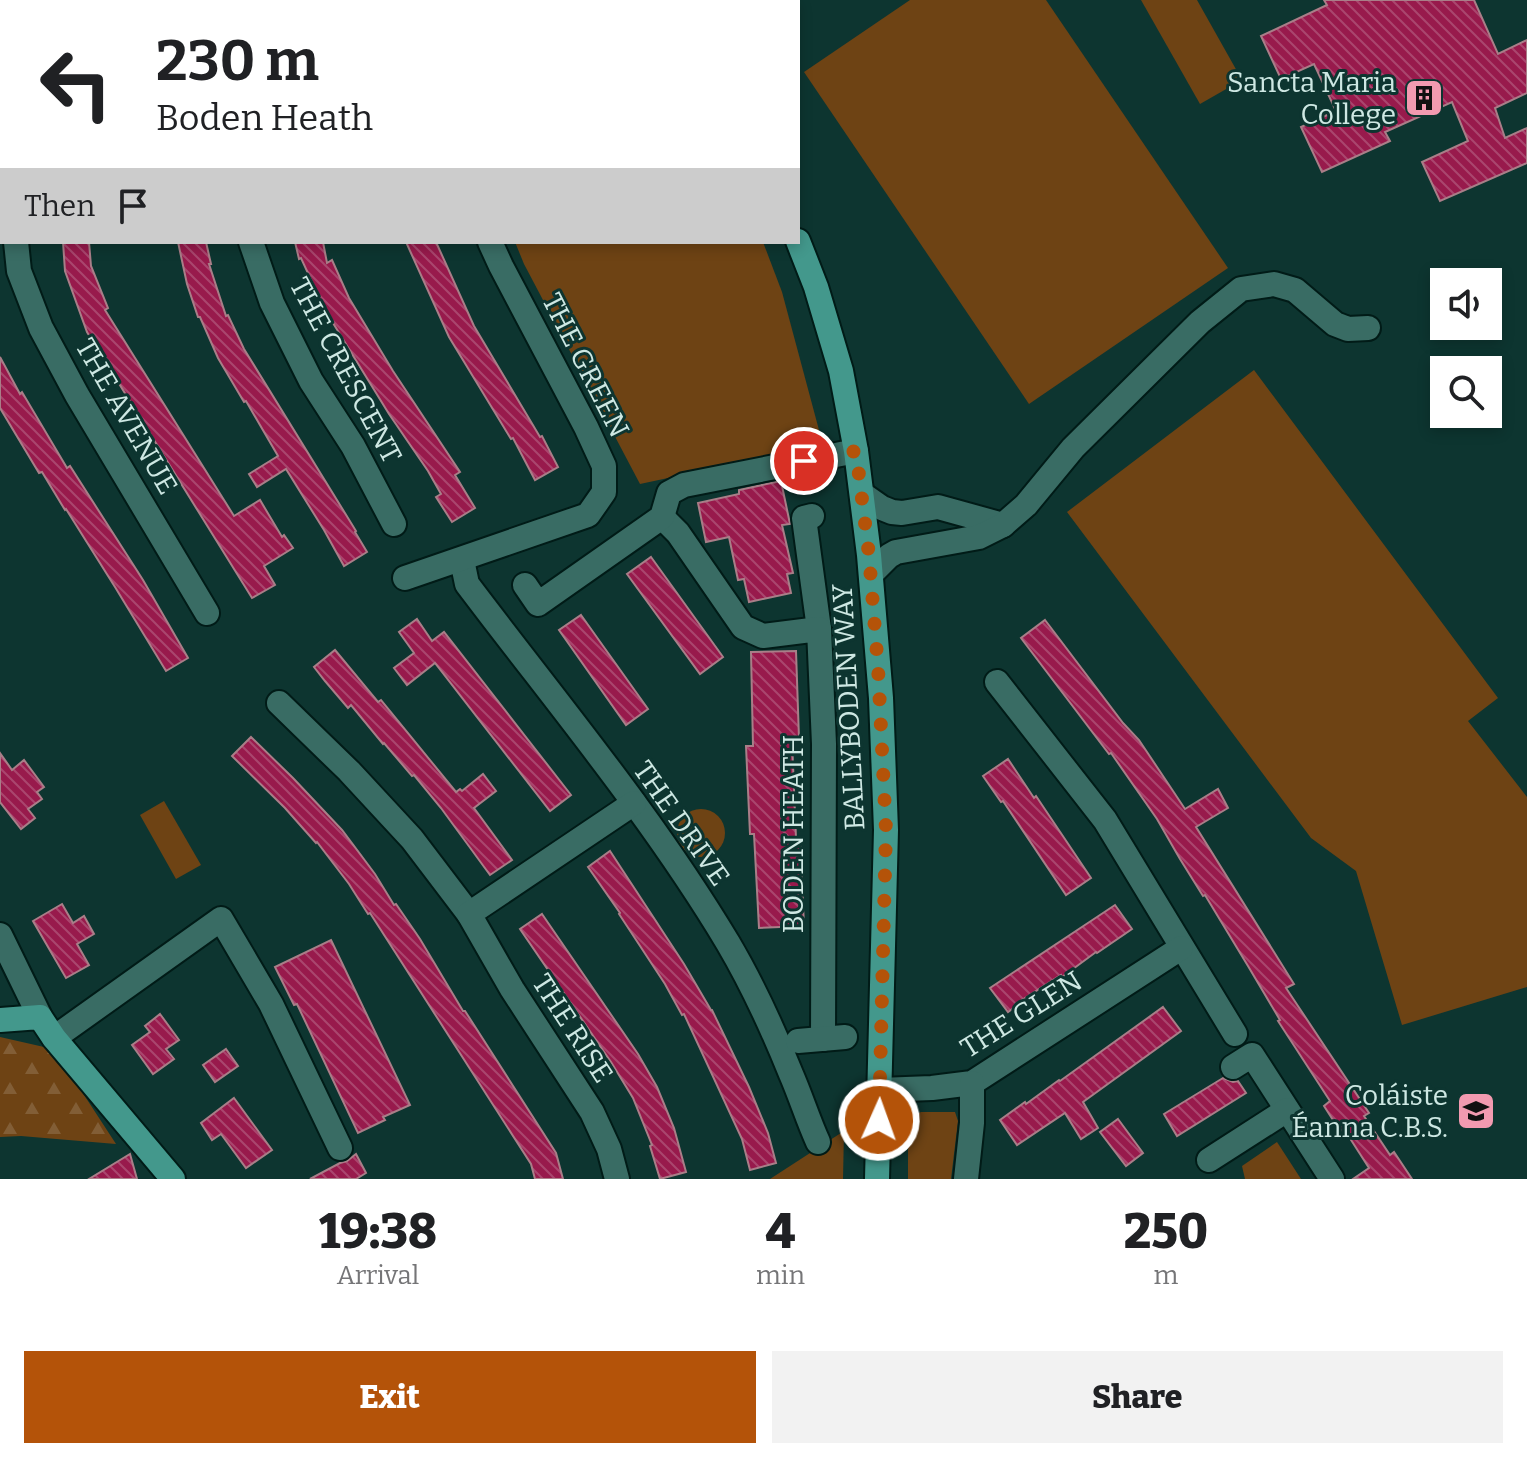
<!DOCTYPE html>
<html lang="en">
<head>
<meta charset="utf-8">
<style>
	:root { --surface:#fff; --page:#f2f2f2; --text:#202124; --muted:#757577; --accent:#b45309 }
	body { margin:0; font-family:Bitter,serif; background:var(--page); color:var(--text); height:100vh; display:flex; flex-direction:column; font-size:30px; white-space:nowrap }
	* { box-sizing:border-box; margin:0 }
	p { font-size:26px; color:var(--muted) }
	.icon { flex:none; width:44px; height:44px; fill:none; stroke:currentColor; stroke-width:2; stroke-linecap:round; stroke-linejoin:round }
	.map { position:relative; height:1179px; overflow:hidden }
	.sheet { display:flex; flex-direction:column; background:var(--surface); flex:1 }
	.sheet>* { flex:none }
	.hud { position:absolute; left:0px; top:0px; width:800px; height:244px; box-shadow:0 4px 12px #0003; background:#fff; color:var(--text); overflow:hidden }
	.controls { position:absolute; left:1430px; top:268px; display:grid; gap:16px }
	.controls a { display:grid; place-items:center; width:72px; height:72px; border-radius:0px; background:var(--surface); box-shadow:0 4px 12px #0003; font-size:40px }
	.pin { position:absolute; display:grid; place-items:center; width:68px; height:68px; color:#fff; margin:-34px; border:4px solid #fff; border-radius:50%; box-shadow:0 2px 8px #0007 }
	.me { position:absolute; width:88px; margin:-44px; rotate:2deg; stroke-linejoin:round; filter:drop-shadow(0 0 6px #0008) }
	.turn { display:flex; align-items:center; gap:28px; height:168px; padding:0 24px; font-size:36px }
	.turn .icon { width:104px; height:104px; stroke-width:2.5 }
	.turn b { display:block; font-size:56px; line-height:68px }
	.then { display:flex; align-items:center; height:76px; padding:0 24px; background:#0003; gap:16px; font-size:30px }
	.eta { display:flex; justify-content:space-evenly; align-items:center; height:136px; text-align:center }
	.eta b { font-size:48px; font-weight:800; line-height:56px }
	.cta { display:flex; gap:16px; margin-top:auto; padding:16px 24px }
	.cta a { flex:1; height:92px; border-radius:0px; background:var(--accent); color:#fff; font-size:32px; font-weight:800; line-height:92px; text-align:center }
	.cta a+a { background:var(--page); color:var(--text) }
	.map>svg:first-child { display:block }
	.green { fill:#6e4314 }
	.forest { fill:url(#forest-firs) }
	.building { fill:url(#building-back-hatch); stroke:#a97e88; stroke-width:2 }
	.lines { fill:none; stroke-linecap:round; stroke-linejoin:round }
	.minor-casing { stroke:#011b17; stroke-width:28 }
	.major-casing { stroke:#011b17; stroke-width:28 }
	.minor { stroke:#396c64; stroke-width:24 }
	.major { stroke:#43988c; stroke-width:24 }
	.route { stroke:#b45309; stroke-width:14; stroke-dasharray:0 25.2 }
	.labels { text-anchor:middle; stroke-width:6; stroke-linejoin:round; paint-order:stroke }
	.poi-label { font-size:28px; fill:#cee8e3; stroke:#0d3530; text-anchor:end }
	.street-label { font-size:28px; fill:#cee8e3; stroke:#0d3530 }
</style>
</head>
<body>
<div class="map">
<svg width="1527" height="1179" viewBox="0 0 1527 1179">
	<defs>
		<pattern id="forest-firs" width="22" height="20" patternUnits="userSpaceOnUse" patternTransform="scale(2)"><rect width="22" height="20" fill="#6e4314"/><path d="M5 1l3.5 6h-7zM16 11l3.5 6h-7z" fill="#825e36"/></pattern>
		<pattern id="building-back-hatch" width="6" height="6" patternUnits="userSpaceOnUse" patternTransform="scale(2)"><rect width="6" height="6" fill="#981a4c"/><path d="M-1 5l2 2M0 0l6 6M5-1l2 2" fill="none" stroke="#aa466e"/></pattern>
	</defs>
	<rect width="100%" height="100%" fill="#0d3530"/>
	<g class="green">
		<path d="M 460,0 L 598,0 L 600,2 L 460,2 Z"/>
		<path d="M 910,0 L 1046,0 L 1228,268 L 1029,404 L 804,72 Z"/>
		<path d="M 1141,0 L 1197,0 L 1242,80 L 1200,104 Z"/>
		<path d="M 515,242 L 763,242 L 782,292 L 823,445 L 640,484 L 524,264 Z"/>
		<path d="M 1254,370 L 1498,698 L 1468,721 L 1527,797 L 1527,987 L 1402,1025 L 1356,871 L 1311,838 L 1067,512 Z"/>
		<path d="M 164,801 L 201,865 L 176,879 L 140,815 Z"/>
		<circle cx="701" cy="833" r="24"/>
		<path d="M 921,1112 L 955,1112 L 958,1121 L 951,1179 L 908,1179 L 908,1121 L 912,1116 Z"/>
		<path d="M 844,1131 L 843,1179 L 770,1179 Z"/>
		<path d="M 1277,1142 L 1301,1179 L 1245,1179 L 1242,1166 Z"/>
	</g>
	<path class="forest" d="M 0,1037 L 44,1047 L 71,1075 L 116,1144 L 21,1136 L 0,1137 Z"/>
	<g class="building">
		<path d="M 1324,0 L 1474,0 L 1498,54 L 1527,40 L 1527,93 L 1495,108 L 1505,138 L 1527,128 L 1527,163 L 1440,201 L 1422,162 L 1468,141 L 1452,102 L 1385,132 L 1390,141 L 1322,172 L 1301,127 L 1336,111 L 1314,64 L 1281,79 L 1261,36 L 1327,5 Z"/>
		<path d="M 63,242 L 89,242 L 91,266 L 108,308 L 105,310 L 234,516 L 260,500 L 282,537 L 284,535 L 293,548 L 264,566 L 275,585 L 252,598 L 87,332 L 65,271 Z"/>
		<path d="M 178,242 L 206,242 L 211,264 L 209,264 L 226,316 L 228,315 L 244,349 L 356,531 L 355,532 L 367,552 L 344,566 L 324,530 L 286,469 L 257,487 L 249,474 L 278,456 L 246,401 L 244,402 L 218,358 L 200,317 L 198,317 L 187,284 Z"/>
		<path d="M 295,242 L 323,242 L 327,263 L 332,260 L 349,298 L 393,371 L 460,472 L 455,475 L 475,508 L 452,522 L 436,497 L 441,494 L 428,471 L 389,414 L 325,310 L 301,258 L 299,259 Z"/>
		<path d="M 406,242 L 436,242 L 474,326 L 540,437 L 542,436 L 558,467 L 535,480 L 513,438 L 511,439 L 449,337 Z"/>
		<path d="M 0,357 L 20,394 L 22,392 L 67,468 L 70,466 L 143,580 L 188,658 L 166,671 L 115,587 L 66,509 L 65,510 L 42,472 L 39,473 L 0,408 Z"/>
		<path d="M 781,481 L 790,524 L 782,525 L 793,573 L 787,574 L 791,593 L 749,602 L 744,579 L 738,580 L 729,537 L 706,542 L 698,503 L 739,494 L 739,490 Z"/>
		<path d="M 651,557 L 723,657 L 700,674 L 627,574 Z"/>
		<path d="M 581,615 L 648,709 L 626,725 L 559,630 Z"/>
		<path d="M 417,619 L 432,641 L 444,632 L 571,795 L 550,811 L 435,663 L 407,685 L 394,668 L 414,653 L 399,632 Z"/>
		<path d="M 1045,620 L 1123,723 L 1139,740 L 1185,809 L 1218,789 L 1228,808 L 1196,827 L 1294,984 L 1286,988 L 1369,1113 L 1364,1116 L 1390,1155 L 1394,1152 L 1412,1179 L 1353,1179 L 1369,1168 L 1344,1129 L 1340,1131 L 1324,1106 L 1330,1101 L 1278,1021 L 1280,1020 L 1248,966 L 1205,895 L 1203,896 L 1180,859 L 1157,819 L 1111,753 L 1109,754 L 1021,638 Z"/>
		<path d="M 335,650 L 378,702 L 381,700 L 456,792 L 460,789 L 462,791 L 483,774 L 496,791 L 474,808 L 512,860 L 490,875 L 441,808 L 414,775 L 412,776 L 384,743 L 383,744 L 351,705 L 348,708 L 325,681 L 314,667 Z"/>
		<path d="M 796,651 L 799,739 L 792,740 L 796,838 L 800,838 L 804,926 L 759,928 L 754,834 L 750,834 L 746,746 L 753,746 L 751,652 Z"/>
		<path d="M 251,737 L 293,778 L 342,830 L 375,874 L 394,905 L 396,904 L 420,939 L 463,1011 L 465,1011 L 556,1153 L 563,1179 L 535,1179 L 531,1164 L 370,913 L 368,914 L 349,884 L 317,842 L 316,843 L 285,808 L 232,756 Z"/>
		<path d="M 0,753 L 12,770 L 24,760 L 44,787 L 37,792 L 42,799 L 28,809 L 35,818 L 21,829 L 0,802 Z"/>
		<path d="M 1008,759 L 1034,798 L 1036,796 L 1091,878 L 1066,895 L 1003,801 L 1001,802 L 983,776 Z"/>
		<path d="M 610,851 L 684,964 L 711,1010 L 712,1010 L 749,1087 L 768,1133 L 776,1163 L 750,1170 L 742,1139 L 684,1014 L 682,1015 L 665,984 L 619,914 L 620,913 L 588,867 Z"/>
		<path d="M 62,904 L 73,923 L 84,916 L 94,934 L 77,944 L 89,965 L 66,978 L 33,921 Z"/>
		<path d="M 1115,905 L 1132,929 L 1097,953 L 1096,952 L 1062,977 L 1061,975 L 1019,1002 L 1020,1003 L 1008,1012 L 990,988 Z"/>
		<path d="M 542,914 L 638,1054 L 657,1087 L 674,1128 L 686,1172 L 660,1179 L 650,1146 L 652,1145 L 633,1098 L 611,1062 L 520,929 Z"/>
		<path d="M 331,940 L 410,1105 L 383,1117 L 385,1120 L 358,1133 L 297,1004 L 294,1005 L 275,967 Z"/>
		<path d="M 1163,1007 L 1181,1031 L 1083,1102 L 1098,1128 L 1081,1139 L 1065,1113 L 1017,1145 L 1000,1120 L 1025,1102 L 1026,1104 L 1059,1080 L 1060,1081 Z"/>
		<path d="M 160,1014 L 179,1040 L 166,1049 L 174,1059 L 153,1074 L 132,1045 L 150,1032 L 145,1026 Z"/>
		<path d="M 226,1049 L 238,1066 L 215,1082 L 203,1065 Z"/>
		<path d="M 1223,1078 L 1233,1082 L 1238,1081 L 1246,1093 L 1177,1136 L 1164,1114 Z"/>
		<path d="M 234,1098 L 272,1150 L 246,1168 L 221,1134 L 212,1140 L 201,1123 Z"/>
		<path d="M 1118,1119 L 1143,1153 L 1126,1166 L 1100,1132 Z"/>
		<path d="M 130,1154 L 137,1179 L 89,1179 Z"/>
		<path d="M 356,1154 L 366,1173 L 356,1179 L 310,1179 L 340,1163 L 347,1161 Z"/>
	</g>
	<g class="lines">
		<defs>
			<g id="minor">
				<path d="M 80,0 L 80,2"/>
				<path d="M 288,0 L 289,2"/>
				<path d="M 0,113 L 2,114"/>
				<path d="M 16,242 L 19,271 L 41,328 L 77,395 L 207,613"/>
				<path d="M 251,242 L 272,303 L 311,381 L 353,446 L 394,524"/>
				<path d="M 862,494 L 882,508 L 892,512 L 902,513 L 938,507 L 1003,525"/>
				<path d="M 812,516 L 804,518 L 819,629"/>
				<path d="M 662,517 L 678,533 L 743,627 L 763,636 L 819,629 L 824,744 L 823,1039"/>
				<path d="M 462,560 L 467,584 C 556,702 652,816 728,943 C 751,982 774,1032 791,1074 C 801,1097 808,1120 818,1142"/>
				<path d="M 871,574 L 889,556 L 896,552 L 979,537 L 1003,525 L 1026,505 L 1073,448 L 1200,322 L 1241,289 L 1274,284 L 1295,290 L 1335,324 L 1348,329 L 1368,328"/>
				<path d="M 405,578 L 588,515 L 604,492 L 604,466 L 586,427 L 501,266 L 490,242"/>
				<path d="M 525,585 L 538,604 L 662,517 L 669,493 L 684,485 L 856,451"/>
				<path d="M 997,682 L 1105,820 L 1235,1034"/>
				<path d="M 279,703 L 349,771 L 412,839 L 469,914"/>
				<path d="M 0,935 L 40,1017"/>
				<path d="M 54,1038 L 221,919 L 271,1004 L 340,1148"/>
				<path d="M 798,1041 L 845,1037"/>
				<path d="M 1233,1067 L 1252,1055 L 1332,1179"/>
				<path d="M 880,1090 L 932,1088 L 972,1083 L 1181,948"/>
				<path d="M 1209,1160 L 1287,1110"/>
				<path d="M 617,1179 L 609,1149 L 592,1112 L 512,989 L 469,914 L 634,803"/>
				<path d="M 966,1179 L 972,1123 L 972,1083"/>
			</g>
			<g id="major">
				<path d="M 647,0 L 649,2"/>
				<path d="M 798,241 L 816,287 L 841,371 L 856,451 L 869,555 L 881,698 L 886,830 L 877,1179"/>
				<path d="M 0,1020 L 40,1017 L 54,1038 L 173,1179"/>
			</g>
		</defs>
		<use href="#minor" class="minor-casing"/>
		<use href="#major" class="major-casing"/>
		<use href="#minor" class="minor"/>
		<use href="#major" class="major"/>
	</g>
	<g class="lines">
		<path class="route" d="M 804,461 L 856,451 L 869,555 L 878,667 L 886,830 L 879,1120"/>
	</g>
	<defs>
		<symbol id="building-square" viewBox="-11 -11 22 22"><rect x="-9" y="-9" width="18" height="18" rx="4" fill="#f29ab0" stroke="#0d3530"/><path d="M-4-6H4V6H1V3H-1V6H-4ZM-2.5-4.3h1.7v1.8h-1.7ZM.8-4.3h1.7v1.8H.8ZM-2.5-1h1.7V.8h-1.7ZM.8-1h1.7V.8H.8Z" fill="#111"/></symbol>
		<symbol id="school-square" viewBox="-11 -11 22 22"><rect x="-9" y="-9" width="18" height="18" rx="4" fill="#f29ab0" stroke="#0d3530"/><path d="M0-5L7-2L0 1L-7-2ZM-4 1L0 2.5L4 1V4Q0 6-4 4Z" fill="#111"/></symbol>
	</defs>
	<g fill-rule="evenodd">
		<use href="#building-square" x="1402" y="76" width="44" height="44"/>
		<use href="#school-square" x="1454" y="1089" width="44" height="44"/>
	</g>
	<g class="labels">
		<g class="poi-label">
			<text x="1396" y="92">Sancta Maria<tspan x="1396" dy="32">College</tspan></text>
			<text x="1448" y="1105">Coláiste<tspan x="1448" dy="32">Éanna C.B.S.</tspan></text>
		</g>
		<g class="street-label">
			<text transform="translate(586 365) rotate(63)" y="10">THE GREEN</text>
			<text transform="translate(346 370) rotate(62)" y="10">THE CRESCENT</text>
			<text transform="translate(127 416) rotate(60)" y="10">THE AVENUE</text>
			<text transform="translate(848 707) rotate(-93)" y="10">BALLYBODEN WAY</text>
			<text transform="translate(682 823) rotate(55)" y="10">THE DRIVE</text>
			<text transform="translate(793 834) rotate(-90)" y="10">BODEN HEATH</text>
			<text transform="translate(1021 1014) rotate(-32)" y="10">THE GLEN</text>
			<text transform="translate(573 1028) rotate(57)" y="10">THE RISE</text>
		</g>
	</g>
</svg>
<div class="controls">
<a><svg class="icon" aria-label="sound" viewBox="0 0 24 24"><path d="M4 9h4l5-4v14l-5-4H4zM17 9q2 3 0 6"/></svg></a>
<a><svg class="icon" aria-label="search" viewBox="0 0 24 24"><circle cx="10" cy="10" r="6"/><path d="M15 15l6 6"/></svg></a>
</div>
<div class="pin" style="left:804px;top:461px;background:#d93025"><svg class="icon" aria-label="arrive" viewBox="0 0 24 24"><path d="M6 21V4h12l-3 4 3 4H6"/></svg></div>
<svg class="me" style="left:879px;top:1120px" viewBox="-20 -20 40 40"><circle r="17" fill="#b45309" stroke="#fff" stroke-width="3"/><path d="M0-11L8 9 0 5-8 9z" fill="#fff"/></svg>
<div class="hud">
<div class="turn"><svg class="icon" aria-label="left" viewBox="0 0 24 24"><path d="M17 20v-9H6M10 6l-5 5 5 5"/></svg><div><b>230 m</b>Boden Heath</div></div>
<div class="then">Then<svg class="icon" aria-label="arrive" viewBox="0 0 24 24"><path d="M6 21V4h12l-3 4 3 4H6"/></svg></div>
</div>
</div>
<section class="sheet">
<div class="eta">
<div><b>19:38</b><p>Arrival</p></div>
<div><b>4</b><p>min</p></div>
<div><b>250</b><p>m</p></div>
</div>
<div class="cta"><a>Exit</a><a>Share</a></div>
</section>
</body>
</html>
